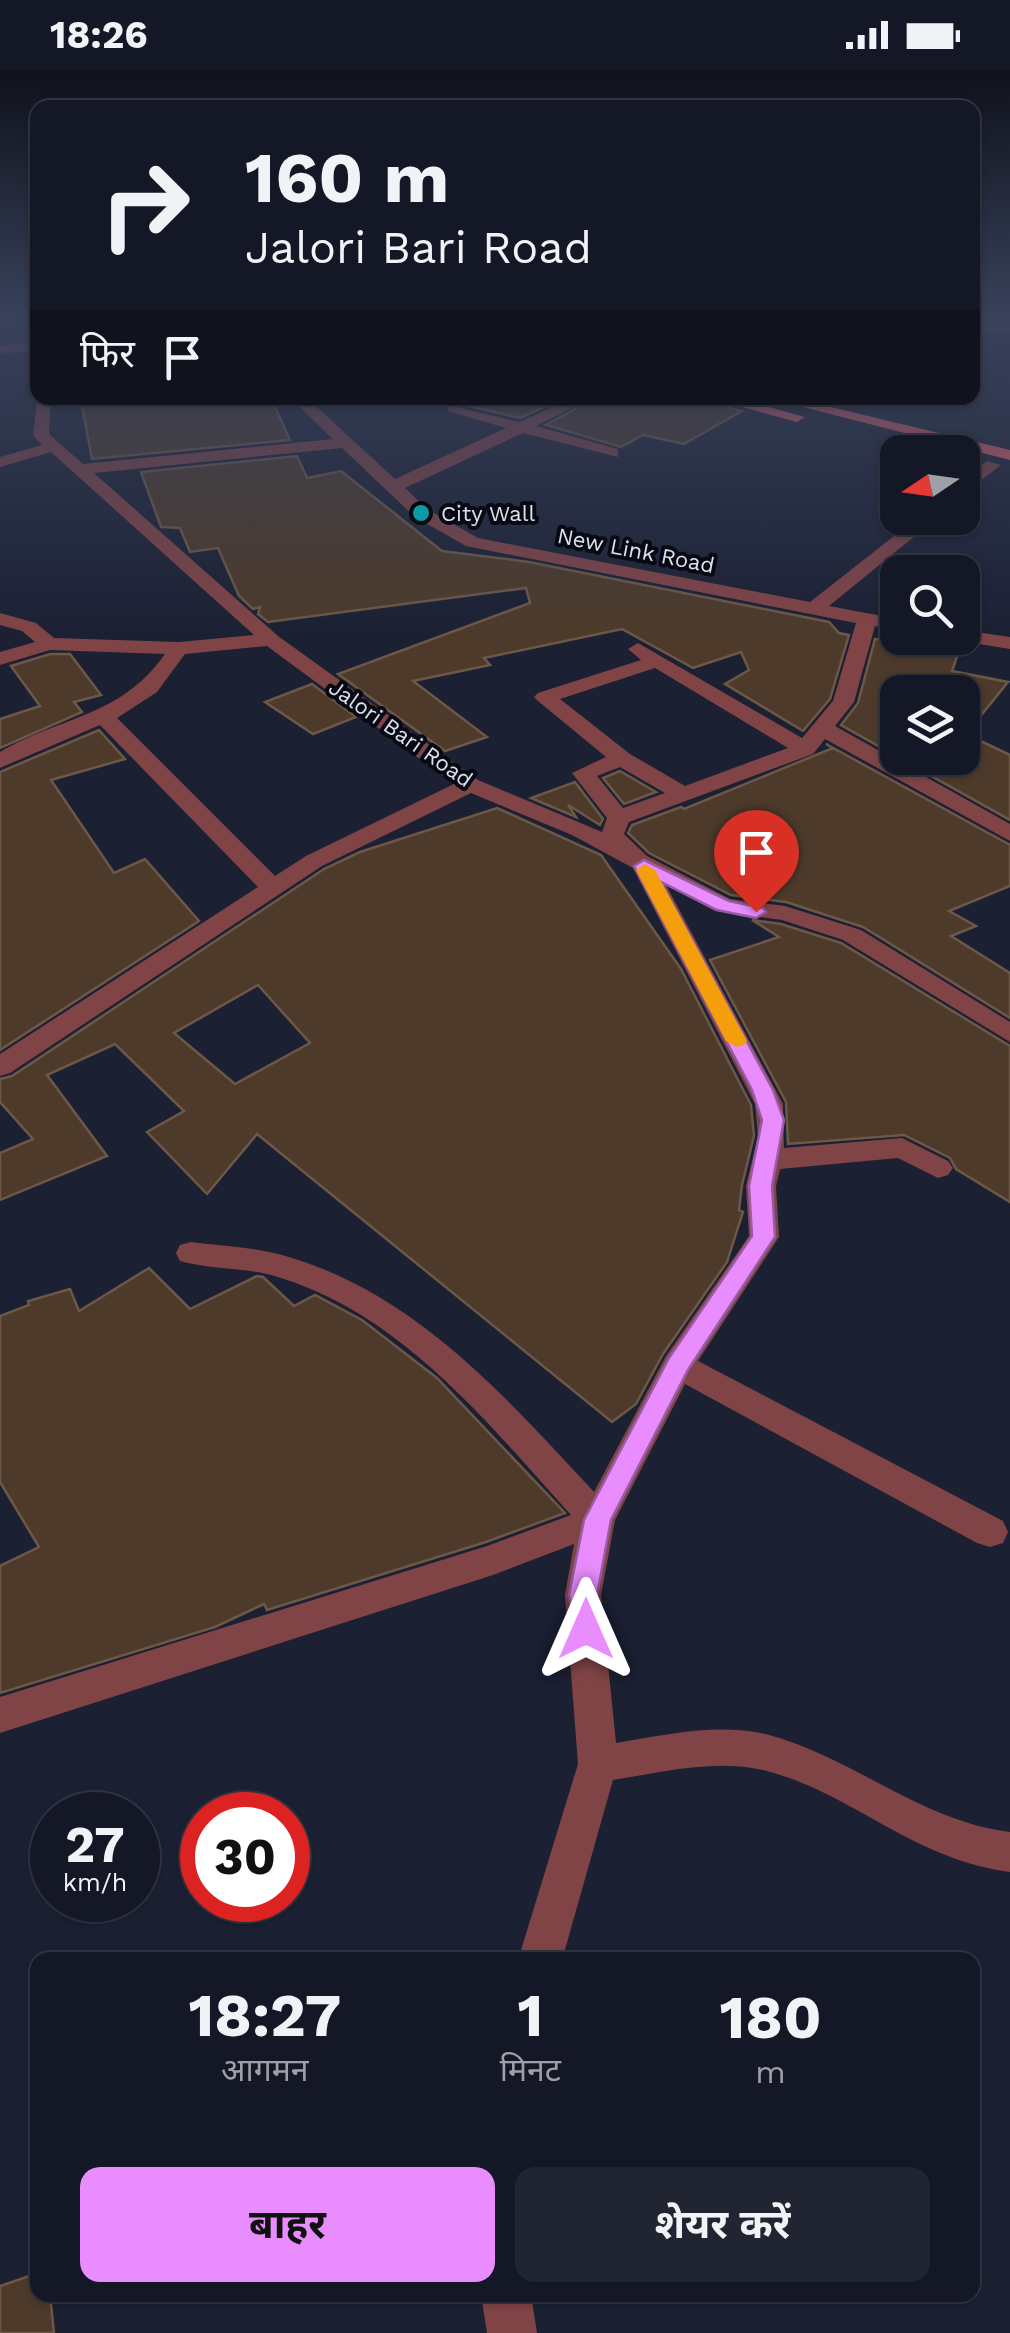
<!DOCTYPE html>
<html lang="hi">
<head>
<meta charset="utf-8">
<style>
	:root { --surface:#141826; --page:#212532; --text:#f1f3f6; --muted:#9da0a7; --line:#333743; --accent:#e98dfe }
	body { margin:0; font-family:"Work Sans","Noto Sans Devanagari",sans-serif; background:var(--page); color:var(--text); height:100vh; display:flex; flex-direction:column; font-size:38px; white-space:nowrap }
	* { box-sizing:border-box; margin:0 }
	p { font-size:32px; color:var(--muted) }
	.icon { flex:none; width:55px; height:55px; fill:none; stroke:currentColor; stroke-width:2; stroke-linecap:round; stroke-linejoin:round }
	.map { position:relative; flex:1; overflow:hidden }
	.panel { position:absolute; left:30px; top:1882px; width:950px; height:350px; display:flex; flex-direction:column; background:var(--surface); border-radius:20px; box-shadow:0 2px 8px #0004,0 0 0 2px var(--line) }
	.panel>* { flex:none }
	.hud { position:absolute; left:30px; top:30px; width:950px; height:305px; border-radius:20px; box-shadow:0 2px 8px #0004,0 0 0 2px var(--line); background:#141826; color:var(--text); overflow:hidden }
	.needle { width:65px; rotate:257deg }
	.controls { position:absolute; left:880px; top:365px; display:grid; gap:20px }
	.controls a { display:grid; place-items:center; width:100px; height:100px; border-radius:20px; background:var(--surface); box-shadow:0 2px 8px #0004,0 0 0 2px var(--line); font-size:50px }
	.speed { position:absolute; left:30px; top:1722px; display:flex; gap:20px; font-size:50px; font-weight:700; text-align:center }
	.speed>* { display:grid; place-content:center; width:130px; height:130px; border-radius:50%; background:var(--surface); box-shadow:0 2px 8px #0004,0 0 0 2px var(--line); line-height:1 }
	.speed small { font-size:25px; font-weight:400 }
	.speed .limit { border:15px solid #d22; background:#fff; color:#111 }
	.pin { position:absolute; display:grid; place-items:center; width:85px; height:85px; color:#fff; margin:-102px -42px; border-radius:50% 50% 50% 0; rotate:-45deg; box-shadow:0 0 10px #0007 }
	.pin .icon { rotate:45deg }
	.me { position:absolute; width:110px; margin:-55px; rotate:0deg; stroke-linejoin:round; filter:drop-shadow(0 0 8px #0008) }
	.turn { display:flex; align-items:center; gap:35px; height:210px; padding:0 50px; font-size:45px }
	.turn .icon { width:130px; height:130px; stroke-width:2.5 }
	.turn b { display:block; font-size:70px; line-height:85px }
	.then { display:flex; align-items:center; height:95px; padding:0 50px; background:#0003; gap:20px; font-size:38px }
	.eta { display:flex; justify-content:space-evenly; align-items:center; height:170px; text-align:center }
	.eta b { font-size:60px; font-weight:700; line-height:70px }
	.cta { display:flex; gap:20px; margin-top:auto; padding:20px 50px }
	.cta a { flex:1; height:115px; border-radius:20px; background:var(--accent); color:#111; font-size:40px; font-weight:700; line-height:115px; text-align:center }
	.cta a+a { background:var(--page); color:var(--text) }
	.status { display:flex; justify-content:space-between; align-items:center; height:70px; padding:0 50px; background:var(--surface); direction:ltr }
	.status svg { height:28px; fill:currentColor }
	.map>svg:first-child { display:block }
	.building { fill:#4d3a2a; stroke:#6d5848; stroke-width:2.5; fill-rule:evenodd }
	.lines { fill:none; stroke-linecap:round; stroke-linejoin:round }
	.minor { fill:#814446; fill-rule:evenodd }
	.major { fill:#e06268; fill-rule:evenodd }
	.route { fill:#e98dfe; stroke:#975ca5; stroke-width:2.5 }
	.slow { fill:#f59e0b }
	.culture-dot { fill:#0f9aa8; stroke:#080a13; stroke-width:4 }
	.labels { text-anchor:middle; stroke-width:8; stroke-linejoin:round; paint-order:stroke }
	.far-poi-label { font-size:22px; fill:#dde1ee; stroke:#080a13; text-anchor:start }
	.far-street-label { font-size:22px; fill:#dde1ee; stroke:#080a13 }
</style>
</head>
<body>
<div class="status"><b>18:26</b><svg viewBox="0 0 49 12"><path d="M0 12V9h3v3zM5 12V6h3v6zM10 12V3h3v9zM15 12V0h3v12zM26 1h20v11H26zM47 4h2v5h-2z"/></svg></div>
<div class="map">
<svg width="1010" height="2263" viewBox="0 0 1010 2263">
	<rect width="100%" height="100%" fill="#1b2033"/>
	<g class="building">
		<path d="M 181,328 L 271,328 L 290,370 L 92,389 L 82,336 Z"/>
		<path d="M 467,328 L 564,328 L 520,348 L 465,335 Z"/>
		<path d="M 595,328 L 690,328 L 742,341 L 684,374 L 643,365 L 621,377 L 546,355 Z"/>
		<path d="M 297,386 L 307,408 L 341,401 L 442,481 L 529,492 L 829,552 L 839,563 L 849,565 L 830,629 L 803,661 L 725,614 L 749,600 L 741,582 L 693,598 L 622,559 L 484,588 L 490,595 L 413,611 L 487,667 L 445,681 L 338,604 L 530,533 L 526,518 L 268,552 L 258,544 L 260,537 L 253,539 L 239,526 L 218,478 L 190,482 L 180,458 L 161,457 L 141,402 Z"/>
		<path d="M 875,569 L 959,581 L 952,601 L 1008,612 L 966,664 L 1010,685 L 1010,750 L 899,688 L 962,688 L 962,622 L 898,622 L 898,687 L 841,655 L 858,633 Z"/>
		<path d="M 50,584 L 70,584 L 101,625 L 74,632 L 82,642 L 0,678 L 0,649 L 40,636 L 11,596 Z"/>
		<path d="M 312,614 L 356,647 L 313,664 L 265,632 Z"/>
		<path d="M 99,660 L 125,689 L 51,710 L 114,803 L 145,789 L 199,851 L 0,980 L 0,702 Z"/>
		<path d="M 826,674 L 1010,775 L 1010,816 L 949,841 L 976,856 L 951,866 L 1010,903 L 1010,948 L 863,857 L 786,832 L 731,825 L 649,783 L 628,763 L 632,755 L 681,737 L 684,739 L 833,678 Z"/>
		<path d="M 620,701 L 656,722 L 624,734 L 603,708 Z"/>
		<path d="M 575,712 L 603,749 L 600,755 L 568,735 L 576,747 L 531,728 Z"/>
		<path d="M 497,738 L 601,785 L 681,899 L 751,1035 L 754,1066 L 742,1115 L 739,1140 L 743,1142 L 727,1192 L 663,1284 L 636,1334 L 612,1352 L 257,1064 L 207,1124 L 147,1062 L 184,1041 L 115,974 L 47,1005 L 107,1086 L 0,1130 L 0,1083 L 33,1069 L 0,1032 L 0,1009 L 12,1006 L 324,799 L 360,782 ZM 258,915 L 310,973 L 235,1014 L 174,963 Z"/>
		<path d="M 752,850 L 781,854 L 841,873 L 1010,976 L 1010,1132 L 956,1099 L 950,1088 L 904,1065 L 788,1074 L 786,1032 L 710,890 L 779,867 Z"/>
		<path d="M 149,1198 L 190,1239 L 257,1206 L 263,1207 L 294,1236 L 315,1225 L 362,1250 L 437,1308 L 565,1443 L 486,1472 L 267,1540 L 264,1534 L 215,1557 L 0,1623 L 0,1496 L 39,1477 L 0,1412 L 0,1246 L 29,1235 L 28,1231 L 70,1219 L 79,1241 Z"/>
		<path d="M 38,2203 L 38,2225 L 50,2225 L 54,2263 L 0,2263 L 0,2216 Z"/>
	</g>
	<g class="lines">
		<g class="minor">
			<path d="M 972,254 L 1010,255 L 1010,263 L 972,262 Z"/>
			<path d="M 38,271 L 38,280 L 0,284 L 0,276 Z"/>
			<path d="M 38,325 L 51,328 L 49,364 L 83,394 L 333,369 L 290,328 L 307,328 L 395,409 L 506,358 L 448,341 L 448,335 L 520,352 L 572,328 L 592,328 L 536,356 L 618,379 L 618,387 L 523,363 L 405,418 L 427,439 L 478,468 L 810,532 L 917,448 L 937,448 L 829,536 L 898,549 L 898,561 L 875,556 L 854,632 L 835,656 L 1010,754 L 1010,771 L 825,669 L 813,684 L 629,752 L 624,764 L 647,786 L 730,829 L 785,836 L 861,860 L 1010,952 L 1010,972 L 843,870 L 782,850 L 715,841 L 666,815 L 783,1034 L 784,1078 L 902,1068 L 948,1091 L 953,1098 L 948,1105 L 938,1108 L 898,1088 L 780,1099 L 776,1116 L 779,1167 L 698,1291 L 1003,1451 L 1008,1462 L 1003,1473 L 990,1477 L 977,1473 L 685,1314 L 615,1450 L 601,1525 L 616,1673 C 665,1665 719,1652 769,1665 C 854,1688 921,1751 1010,1762 L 1010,1802 C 912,1789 854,1724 767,1701 C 717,1688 663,1702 613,1710 L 562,1890 L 518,1890 L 578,1694 L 565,1525 L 574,1474 L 493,1505 L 0,1663 L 0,1627 L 487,1476 L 571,1445 C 488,1353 401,1244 278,1207 C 246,1197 212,1200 180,1191 L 176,1183 L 180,1175 L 191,1172 C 221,1176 252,1177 282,1185 C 413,1221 505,1326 594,1422 L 666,1286 L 749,1166 L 746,1116 L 758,1066 L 755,1034 L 633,798 L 572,765 L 471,723 L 322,796 L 10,1003 L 0,1006 L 0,984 L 258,817 L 100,655 L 0,698 L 0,682 C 61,646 121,647 165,584 L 50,580 L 0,595 L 0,582 L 35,572 L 22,561 L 0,555 L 0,543 L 36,553 L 54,568 L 179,572 L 254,565 L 51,382 L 0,397 L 0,387 L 42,375 L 33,365 ZM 342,378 L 415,447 L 466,476 L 856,553 L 833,631 L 802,668 L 638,573 L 628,579 L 641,590 L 538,623 L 534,627 L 538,631 L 606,687 L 572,703 L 607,748 L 602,762 L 478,710 L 278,566 L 94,403 ZM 267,576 L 454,714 L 306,786 L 275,806 L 117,648 L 157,622 L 185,584 ZM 655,598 L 788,678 L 685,716 L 630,684 L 560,629 ZM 620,697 L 665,723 L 623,738 L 597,706 Z"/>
			<path d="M 987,391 L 1001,395 L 962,425 L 962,411 Z"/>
			<path d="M 962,560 L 1010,567 L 1010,579 L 955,570 L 953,568 L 962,568 Z"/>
			<path d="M 481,2225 L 531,2225 L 537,2263 L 487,2263 Z"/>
		</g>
		<g class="major">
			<path d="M 709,328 L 735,328 L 805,347 L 797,352 Z"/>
			<path d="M 768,328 L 793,328 L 1010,380 L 1010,390 Z"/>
		</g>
	</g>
	<linearGradient id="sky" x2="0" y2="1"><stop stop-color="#0f121c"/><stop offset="0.44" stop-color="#39425b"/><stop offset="1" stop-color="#39425b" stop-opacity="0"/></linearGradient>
	<rect width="1010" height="566" fill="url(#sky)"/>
	<path class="route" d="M 644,790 L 729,831 L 763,838 L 766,842 L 756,848 L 717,840 L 661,812 L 773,1020 L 784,1050 L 772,1116 L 775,1167 L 688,1300 L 611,1450 L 597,1525 L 600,1559 L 596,1568 L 586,1571 L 576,1568 L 569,1525 L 584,1450 L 669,1288 L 752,1166 L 749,1116 L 762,1050 L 752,1020 L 634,796 Z"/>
	<path class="slow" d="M 645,794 L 655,800 L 747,971 L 744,975 L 736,977 L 726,971 L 636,800 Z"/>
	<circle class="culture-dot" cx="421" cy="443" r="10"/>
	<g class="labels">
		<g class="far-poi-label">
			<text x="441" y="451">City Wall</text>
		</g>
		<g class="far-street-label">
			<text transform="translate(636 480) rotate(11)" y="8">New Link Road</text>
			<text transform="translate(401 663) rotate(35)" y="8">Jalori Bari Road</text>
		</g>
	</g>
</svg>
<div class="controls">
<a><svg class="needle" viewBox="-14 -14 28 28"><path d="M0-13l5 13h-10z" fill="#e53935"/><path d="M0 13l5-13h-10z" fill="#9da0a7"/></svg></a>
<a><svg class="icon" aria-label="search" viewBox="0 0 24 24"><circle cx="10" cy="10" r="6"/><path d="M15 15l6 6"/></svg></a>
<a><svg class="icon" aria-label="layers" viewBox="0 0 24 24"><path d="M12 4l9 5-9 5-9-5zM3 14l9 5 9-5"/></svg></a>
</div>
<div class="speed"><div>27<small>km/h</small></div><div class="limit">30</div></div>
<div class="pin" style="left:756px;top:842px;background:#d93025"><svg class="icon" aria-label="arrive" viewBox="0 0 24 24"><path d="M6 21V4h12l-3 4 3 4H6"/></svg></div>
<svg class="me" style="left:586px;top:1559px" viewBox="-20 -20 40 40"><path d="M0-17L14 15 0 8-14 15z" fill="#e98dfe" stroke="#fff" stroke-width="4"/></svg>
<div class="hud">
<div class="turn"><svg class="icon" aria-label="right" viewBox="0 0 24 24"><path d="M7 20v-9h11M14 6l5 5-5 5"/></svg><div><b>160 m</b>Jalori Bari Road</div></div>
<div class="then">फिर<svg class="icon" aria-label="arrive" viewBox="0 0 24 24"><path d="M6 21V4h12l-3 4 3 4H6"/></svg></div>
</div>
<section class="panel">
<div class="eta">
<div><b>18:27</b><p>आगमन</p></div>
<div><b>1</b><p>मिनट</p></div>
<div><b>180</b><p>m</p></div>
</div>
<div class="cta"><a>बाहर</a><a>शेयर करें</a></div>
</section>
</div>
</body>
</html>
